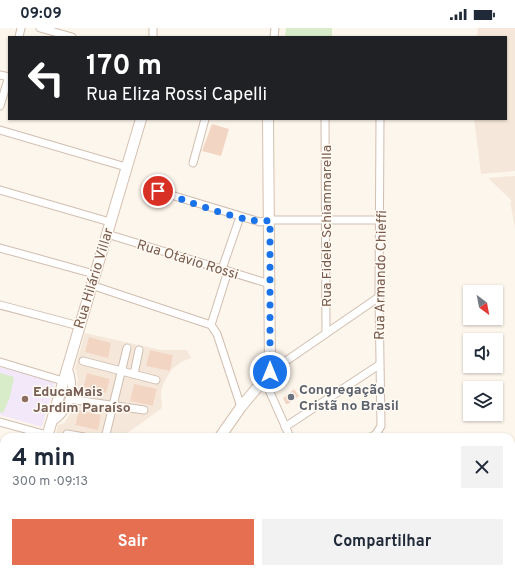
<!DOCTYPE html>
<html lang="pt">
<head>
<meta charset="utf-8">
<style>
	:root { --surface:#fff; --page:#f2f2f3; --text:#1f2937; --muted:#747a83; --accent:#e76f51 }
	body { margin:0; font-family:Overpass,sans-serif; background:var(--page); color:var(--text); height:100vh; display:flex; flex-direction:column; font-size:15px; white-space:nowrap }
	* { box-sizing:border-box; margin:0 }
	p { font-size:13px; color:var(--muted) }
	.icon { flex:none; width:22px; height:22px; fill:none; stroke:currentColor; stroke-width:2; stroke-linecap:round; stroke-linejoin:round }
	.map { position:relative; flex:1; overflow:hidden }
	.side { position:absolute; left:0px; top:405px; width:515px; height:140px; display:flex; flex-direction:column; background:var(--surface); border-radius:12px 12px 0 0; box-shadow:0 1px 3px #0004 }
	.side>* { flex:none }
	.hud { position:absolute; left:8px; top:8px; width:499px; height:84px; border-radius:0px; box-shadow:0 1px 3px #0004; background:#202124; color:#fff; overflow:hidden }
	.needle { width:26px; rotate:148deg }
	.buttons { position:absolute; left:463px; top:257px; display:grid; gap:8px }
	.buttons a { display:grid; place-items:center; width:40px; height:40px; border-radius:0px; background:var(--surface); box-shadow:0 1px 3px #0004; font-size:20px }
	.pin { position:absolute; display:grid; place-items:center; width:34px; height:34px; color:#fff; margin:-17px; border:2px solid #fff; border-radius:50%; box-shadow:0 1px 4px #0007 }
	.me { position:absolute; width:44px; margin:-22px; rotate:0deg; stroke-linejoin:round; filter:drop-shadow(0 0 3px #0008) }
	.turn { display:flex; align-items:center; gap:14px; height:84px; padding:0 12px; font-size:18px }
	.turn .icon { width:52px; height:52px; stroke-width:2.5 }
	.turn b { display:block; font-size:28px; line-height:34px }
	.round { display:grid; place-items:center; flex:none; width:42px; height:42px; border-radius:0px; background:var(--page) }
	.overview { display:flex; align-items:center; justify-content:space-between; height:68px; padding:0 12px }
	h1 { font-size:24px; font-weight:700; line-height:30px }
	.button { display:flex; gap:8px; margin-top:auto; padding:8px 12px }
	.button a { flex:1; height:46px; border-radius:0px; background:var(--accent); color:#fff; font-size:16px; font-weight:700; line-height:46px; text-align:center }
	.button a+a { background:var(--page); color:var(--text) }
	.status { display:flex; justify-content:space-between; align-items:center; height:28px; padding:0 20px; background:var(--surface); direction:ltr }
	.status svg { height:11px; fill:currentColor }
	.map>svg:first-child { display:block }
	.residential { fill:#f5e8da; fill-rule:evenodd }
	.education { fill:#f3e8fa }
	.green { fill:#d8ecc9 }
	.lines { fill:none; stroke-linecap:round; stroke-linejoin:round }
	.stream { stroke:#a5d3da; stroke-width:1.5 }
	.building { fill:#f3d5c3 }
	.street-casing { stroke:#d1beb0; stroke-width:9 }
	.secondary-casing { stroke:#d6c0b0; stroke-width:12 }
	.street { stroke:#fff; stroke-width:7 }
	.secondary { stroke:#fff; stroke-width:10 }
	.route { stroke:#1a73e8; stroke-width:7; stroke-dasharray:0 12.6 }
	.worship-dot { fill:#6b7280; stroke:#fffaf3; stroke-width:1.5 }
	.education-dot { fill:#8d6e63; stroke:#fffaf3; stroke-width:1.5 }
	.labels { text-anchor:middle; stroke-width:3; stroke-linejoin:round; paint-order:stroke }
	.street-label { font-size:14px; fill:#7a5c4d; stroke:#fffaf3 }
	.worship-label { font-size:14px; font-weight:bold; fill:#5b616d; stroke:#fffaf3; text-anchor:start }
	.education-label { font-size:14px; font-weight:bold; fill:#785e54; stroke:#fffaf3; text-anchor:start }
</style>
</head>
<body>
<div class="status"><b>09:09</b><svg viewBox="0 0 49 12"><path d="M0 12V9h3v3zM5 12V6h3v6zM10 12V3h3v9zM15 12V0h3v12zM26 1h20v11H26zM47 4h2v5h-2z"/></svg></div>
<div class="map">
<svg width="515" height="545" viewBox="0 0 515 545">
	<rect width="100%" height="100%" fill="#fdf6ec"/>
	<g class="residential">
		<path d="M 478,0 L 515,0 L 515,143 L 481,146 L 474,91 L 506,91 L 506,9 L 477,9 Z"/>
		<path d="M 515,148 L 515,200 L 510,173 L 512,173 L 488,150 Z"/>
		<path d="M 85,305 L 161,322 L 187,322 L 191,330 L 181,334 L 172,341 L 164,354 L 161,364 L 162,380 L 122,409 L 55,409 L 58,397 L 64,395 L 69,388 L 78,351 L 75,340 ZM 150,322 L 173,327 L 172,334 L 167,333 L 171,338 L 170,343 L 147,338 ZM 87,345 L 110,351 L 106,365 L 83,360 ZM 134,357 L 157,362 L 155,368 L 151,367 L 150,371 L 155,372 L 153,378 L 130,373 L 132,366 L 136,364 L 132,363 ZM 79,382 L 101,387 L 100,393 L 75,397 L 76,391 L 80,392 L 81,388 L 77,387 Z"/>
		<path d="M 515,499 L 515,540 L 511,541 L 511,517 Z"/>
		<path d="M 226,541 L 409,541 L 406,545 L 220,545 Z"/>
	</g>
	<path class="education" d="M 0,339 L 55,354 L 42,399 L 0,387 Z"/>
	<g class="green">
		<path d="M 286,0 L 332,0 L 332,9 L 285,9 Z"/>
		<path d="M 0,345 L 14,349 L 10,369 L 3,385 L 0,384 Z"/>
	</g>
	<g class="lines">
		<path class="stream" d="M 108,541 L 110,545"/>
	</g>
	<g class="building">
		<path d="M 212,96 L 229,101 L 221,128 L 202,123 Z"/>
		<path d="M 89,309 L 111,315 L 108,330 L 85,324 Z"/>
		<path d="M 150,322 L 173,327 L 170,343 L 146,338 Z"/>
		<path d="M 87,345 L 110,351 L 106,365 L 83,360 Z"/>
		<path d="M 134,356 L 157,361 L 153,378 L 130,373 Z"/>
		<path d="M 294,361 L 299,368 L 288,376 L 286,376 L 283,370 Z"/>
		<path d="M 79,382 L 101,387 L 98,402 L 75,397 Z"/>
	</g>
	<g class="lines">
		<defs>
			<g id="street">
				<path d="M 40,0 L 72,9"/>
				<path d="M 19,9 L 21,0"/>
				<path d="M 153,9 L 153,0"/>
				<path d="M 274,9 L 275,0"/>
				<path d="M 0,47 L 9,49"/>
				<path d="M 0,78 L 9,48"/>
				<path d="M 325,91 L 326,305"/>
				<path d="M 0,102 L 126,139"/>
				<path d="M 193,135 L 205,91"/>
				<path d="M 0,162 L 110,194"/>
				<path d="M 158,163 L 260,194 L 270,192 L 380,192"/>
				<path d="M 107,206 L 270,256"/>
				<path d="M 0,220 L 94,246"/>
				<path d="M 222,241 L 240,189"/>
				<path d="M 91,257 L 211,297 L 217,306 L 241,379"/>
				<path d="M 0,277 L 79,298"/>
				<path d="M 211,297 L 228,243"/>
				<path d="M 83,333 L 156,352"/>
				<path d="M 0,334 L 63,353"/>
				<path d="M 270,344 L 379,269"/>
				<path d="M 134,346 L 139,322"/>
				<path d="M 264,351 L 290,409"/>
				<path d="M 69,371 L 144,382"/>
				<path d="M 0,394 L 47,407"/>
				<path d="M 50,395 C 70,385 77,358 67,338"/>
				<path d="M 285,399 L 379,337"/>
				<path d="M 67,406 L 84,409"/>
				<path d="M 104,409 L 106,406 L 127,320"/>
				<path d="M 371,409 L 376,406 L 381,398 L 379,269 L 380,91"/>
				<path d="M 0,451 L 4,466"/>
				<path d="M 0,489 L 4,493"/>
				<path d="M 511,495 L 515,478"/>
				<path d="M 511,536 L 515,535"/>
				<path d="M 24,541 L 25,545"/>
				<path d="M 80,541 L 81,545"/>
				<path d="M 230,541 L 232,545"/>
				<path d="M 477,541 L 484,545"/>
				<path d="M 38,545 L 46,541"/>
				<path d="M 214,545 L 220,541"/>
				<path d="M 292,545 L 298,541"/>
				<path d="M 359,545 L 364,541"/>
				<path d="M 401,545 L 403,541"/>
				<path d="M 500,545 L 501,541"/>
			</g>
			<g id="secondary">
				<path d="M 47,409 L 141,91"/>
				<path d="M 220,409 L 241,379 L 270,344 L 268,91"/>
				<path d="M 161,541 L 162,545"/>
			</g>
		</defs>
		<use href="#street" class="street-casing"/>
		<use href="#secondary" class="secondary-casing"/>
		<use href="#street" class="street"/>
		<use href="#secondary" class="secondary"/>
	</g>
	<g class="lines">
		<path class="route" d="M 158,163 C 180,170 252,199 270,192 L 270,344"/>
	</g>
	<circle class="worship-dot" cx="291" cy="369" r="4"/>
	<circle class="education-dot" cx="25" cy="371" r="4"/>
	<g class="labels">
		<g class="street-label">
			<text transform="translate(326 198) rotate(-90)" y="5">Rua Fidele Schiammarella</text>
			<text transform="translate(188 231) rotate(17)" y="5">Rua Otávio Rossi</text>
			<text transform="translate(380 247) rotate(-89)" y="5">Rua Armando Chieffi</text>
			<text transform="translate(93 250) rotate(-73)" y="5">Rua Hilário Villar</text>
		</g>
		<g class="worship-label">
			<text x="299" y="366">Congregação<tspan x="299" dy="16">Cristã no Brasil</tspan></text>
		</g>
		<g class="education-label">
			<text x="33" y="368">EducaMais<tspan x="33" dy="16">Jardim Paraíso</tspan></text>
		</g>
	</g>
</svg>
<div class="buttons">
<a><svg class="needle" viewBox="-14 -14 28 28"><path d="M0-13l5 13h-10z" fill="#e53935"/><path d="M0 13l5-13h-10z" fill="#747a83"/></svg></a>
<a><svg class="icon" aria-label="sound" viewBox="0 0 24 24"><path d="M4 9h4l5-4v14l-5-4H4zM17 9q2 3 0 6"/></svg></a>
<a><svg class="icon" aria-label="layers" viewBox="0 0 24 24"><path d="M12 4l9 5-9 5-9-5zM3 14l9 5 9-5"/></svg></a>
</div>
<div class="pin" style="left:158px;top:163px;background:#d93025"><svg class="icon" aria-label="arrive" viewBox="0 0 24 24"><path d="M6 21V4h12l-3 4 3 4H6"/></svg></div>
<svg class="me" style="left:270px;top:344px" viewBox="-20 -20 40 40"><circle r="17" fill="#1a73e8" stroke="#fff" stroke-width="3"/><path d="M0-11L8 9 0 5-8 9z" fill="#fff"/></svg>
<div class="hud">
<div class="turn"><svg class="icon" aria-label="left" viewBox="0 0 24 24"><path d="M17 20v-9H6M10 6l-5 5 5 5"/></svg><div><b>170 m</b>Rua Eliza Rossi Capelli</div></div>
</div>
<section class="side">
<div class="overview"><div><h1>4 min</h1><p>300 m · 09:13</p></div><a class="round"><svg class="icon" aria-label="close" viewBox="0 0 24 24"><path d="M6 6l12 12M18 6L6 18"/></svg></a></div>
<div class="button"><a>Sair</a><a>Compartilhar</a></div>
</section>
</div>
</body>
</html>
